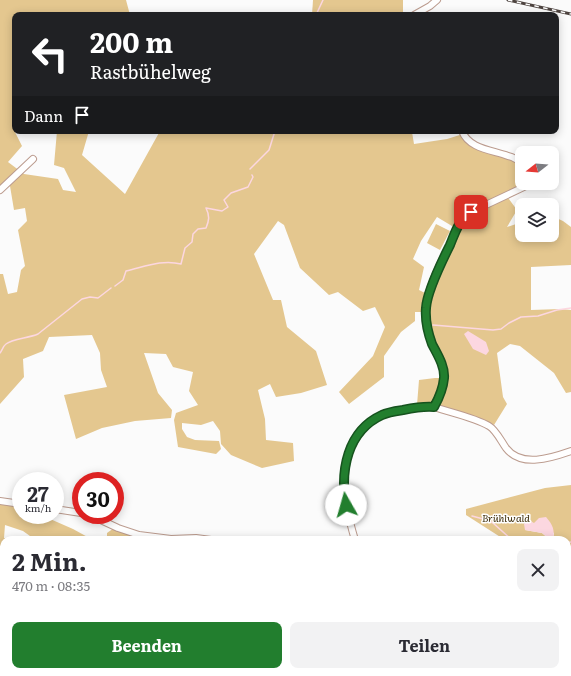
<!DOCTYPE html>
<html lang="de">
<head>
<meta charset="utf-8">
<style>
	:root { --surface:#fff; --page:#f2f2f3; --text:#2b2b33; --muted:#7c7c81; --accent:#227e2e }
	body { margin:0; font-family:Literata,serif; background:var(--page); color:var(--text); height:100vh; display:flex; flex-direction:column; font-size:15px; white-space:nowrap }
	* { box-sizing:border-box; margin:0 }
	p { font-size:13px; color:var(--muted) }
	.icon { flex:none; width:22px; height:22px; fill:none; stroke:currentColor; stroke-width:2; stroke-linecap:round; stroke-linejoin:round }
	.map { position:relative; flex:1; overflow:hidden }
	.drawer { position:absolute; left:0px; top:536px; width:571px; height:140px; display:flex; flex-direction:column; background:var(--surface); border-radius:12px 12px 0 0; box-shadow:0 2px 10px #0003 }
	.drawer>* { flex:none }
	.guide { position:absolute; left:12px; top:12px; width:547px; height:122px; border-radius:8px; box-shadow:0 2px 10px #0003; background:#202124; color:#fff; overflow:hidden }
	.needle { width:26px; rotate:253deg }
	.buttons { position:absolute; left:515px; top:146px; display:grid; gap:8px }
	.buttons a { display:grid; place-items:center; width:44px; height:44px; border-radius:8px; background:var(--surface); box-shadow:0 2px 10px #0003; font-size:20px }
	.speed { position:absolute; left:12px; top:472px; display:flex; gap:8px; font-size:20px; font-weight:700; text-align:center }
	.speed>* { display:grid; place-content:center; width:52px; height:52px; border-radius:50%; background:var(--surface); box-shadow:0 2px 10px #0003; line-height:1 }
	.speed small { font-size:10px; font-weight:400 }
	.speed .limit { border:6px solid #d22; background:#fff; color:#111 }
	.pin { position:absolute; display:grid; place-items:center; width:34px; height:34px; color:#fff; margin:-17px; border-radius:8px; box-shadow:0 2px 6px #0006 }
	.me { position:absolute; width:44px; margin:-22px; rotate:353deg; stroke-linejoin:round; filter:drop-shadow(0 0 3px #0008) }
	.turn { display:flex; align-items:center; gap:14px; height:84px; padding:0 12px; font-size:18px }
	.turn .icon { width:52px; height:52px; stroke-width:2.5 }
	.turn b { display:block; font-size:28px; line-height:34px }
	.then { display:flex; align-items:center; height:38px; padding:0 12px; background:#0003; gap:8px; font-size:15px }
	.round { display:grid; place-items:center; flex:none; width:42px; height:42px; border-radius:8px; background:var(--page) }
	.head { display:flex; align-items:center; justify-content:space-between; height:68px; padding:0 12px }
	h1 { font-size:24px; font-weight:700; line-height:30px }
	.action { display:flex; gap:8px; margin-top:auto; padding:8px 12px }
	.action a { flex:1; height:46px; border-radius:8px; background:var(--accent); color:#fff; font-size:16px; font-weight:700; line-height:46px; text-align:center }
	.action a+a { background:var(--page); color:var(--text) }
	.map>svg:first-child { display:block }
	.green { fill:#e4c78f; fill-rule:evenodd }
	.water { fill:#fcd7e0 }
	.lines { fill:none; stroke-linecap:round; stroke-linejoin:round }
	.stream { stroke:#fcd7e0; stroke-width:1.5 }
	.street-casing { stroke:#bc9c8f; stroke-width:8 }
	.street { stroke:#fff; stroke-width:6 }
	.rail-casing { stroke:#4d433f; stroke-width:3 }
	.rail { stroke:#fff; stroke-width:1.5; stroke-dasharray:4.5; stroke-linecap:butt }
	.route-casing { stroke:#16521e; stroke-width:10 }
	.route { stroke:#227e2e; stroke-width:7 }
	.labels { text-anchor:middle; stroke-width:3; stroke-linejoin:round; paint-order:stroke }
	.park-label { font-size:10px; font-style:italic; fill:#3b2b07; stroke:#fff }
</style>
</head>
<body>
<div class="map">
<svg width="571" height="676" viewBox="0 0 571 676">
	<rect width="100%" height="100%" fill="#fbfbfb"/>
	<g class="green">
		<path d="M 0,0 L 126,0 L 130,15 L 15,15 L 15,131 L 18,131 L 15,132 L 22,146 L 8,162 L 24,174 L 58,179 L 63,190 L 76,192 L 64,168 L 54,165 L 57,131 L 89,131 L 82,155 L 125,194 L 160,131 L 409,131 L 412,132 L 414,144 L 447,139 L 463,134 L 470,142 L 522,162 L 522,183 L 528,183 L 506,195 L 517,210 L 507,227 L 522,222 L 522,235 L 552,235 L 552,216 L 563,221 L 571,227 L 571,265 L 531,267 L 531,310 L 560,309 L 571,310 L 571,392 L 566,393 L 554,373 L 520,346 L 510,344 L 497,353 L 503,397 L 507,404 L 494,425 C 471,412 443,407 417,405 L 419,380 L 435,378 L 446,378 L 442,359 L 437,346 L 432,342 L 424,312 L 415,312 L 415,321 L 401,332 L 384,356 L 384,377 L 349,404 L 339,392 L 373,356 L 385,327 L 375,307 L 363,311 L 338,292 L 329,295 L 300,268 L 284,225 L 278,221 L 254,254 L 273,300 L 281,300 L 287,327 L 316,351 L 327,385 L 301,393 L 276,397 L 270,384 L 258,390 L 265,419 L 266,440 L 293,443 L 294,461 L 262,468 L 231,455 L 221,444 L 220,431 L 213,421 L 201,425 L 182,423 L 182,429 L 187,437 L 195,440 L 219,441 L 221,449 L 216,454 L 178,447 L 174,420 L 176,413 L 198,405 L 189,391 L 193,372 L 173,367 L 166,354 L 144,353 L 158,393 L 172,410 L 171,418 L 135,421 L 102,428 L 76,439 L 64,395 L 107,387 L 101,370 L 100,353 L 92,335 L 49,337 L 43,351 L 23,359 L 24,377 L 0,404 L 0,274 L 3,274 L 8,294 L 17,292 L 21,270 L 25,266 L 18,230 L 27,221 L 25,208 L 14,210 L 10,186 L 0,187 ZM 437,217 L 457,229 L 429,295 L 419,290 L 424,267 L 413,259 L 421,241 Z"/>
		<path d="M 313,0 L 403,0 L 403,15 L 312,15 Z"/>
		<path d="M 436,224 L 450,231 L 440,250 L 427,243 Z"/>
		<path d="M 571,485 L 571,676 L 557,676 L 558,672 L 567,672 L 567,540 L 553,540 L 554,533 L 534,523 L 525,530 L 542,533 L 550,540 L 505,540 L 466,515 L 466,509 L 545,488 Z"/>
		<path d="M 0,501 L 4,504 L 21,507 L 21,515 L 41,515 L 73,529 L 93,540 L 51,540 L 30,536 L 23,531 L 5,525 L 4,538 L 26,540 L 4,540 L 4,546 L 0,546 Z"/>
		<path d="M 114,528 L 165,540 L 107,540 L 107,533 Z"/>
		<rect x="0" y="562" width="4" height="51"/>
		<path d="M 37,672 L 404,672 L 407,676 L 36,676 Z"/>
	</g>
	<g class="water">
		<path d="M 468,331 L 486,342 L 489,351 L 486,355 L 473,349 L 464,334 Z"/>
		<path d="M 546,517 C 553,525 555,530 553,540 L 550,540 L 542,533 L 525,530 L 524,524 L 527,519 L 534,523 L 539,518 Z"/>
	</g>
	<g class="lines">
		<g class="stream">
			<path d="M 316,15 L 323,0"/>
			<path d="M 250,169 L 269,150 L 275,131"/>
			<path d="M 115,286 L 123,280 L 126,271 C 144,267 162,259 181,264 L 185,248 L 192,242 L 193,234 L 198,229 L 206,228 C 209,221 210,216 206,208 L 222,211 L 228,207 L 224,200 L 231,193 L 248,187 L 253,177 L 252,175"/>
			<path d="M 433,325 L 493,330 L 501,329 L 509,323 L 521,317 L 538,316 L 557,310 L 571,308"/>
			<path d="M 0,353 C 2,351 3,346 6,344 C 12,339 29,338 38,334 L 82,299 L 90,297 L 98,298 L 111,288"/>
			<path d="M 472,516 L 487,520 L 493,523 L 512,540"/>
			<path d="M 567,543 L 571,542"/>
			<path d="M 0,603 L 4,604"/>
			<path d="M 81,672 L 83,673 L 83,676"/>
		</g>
		<defs>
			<g id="street">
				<path d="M 414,15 L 430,6 L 437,0"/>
				<path d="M 462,131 C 469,149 492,150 508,156 C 513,157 517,160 522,162"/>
				<path d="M 0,190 L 33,159"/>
				<path d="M 434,407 C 439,398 443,389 444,378 C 445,366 437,354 432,344 C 428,333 425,319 426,308 C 427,290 441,261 450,245 C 455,233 459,219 471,212 L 526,186 L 528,183"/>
				<path d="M 0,501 L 21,504"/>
				<path d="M 55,509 L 81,513"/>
				<path d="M 90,515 L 118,528 L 139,535 L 171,539 L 196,538 L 211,540"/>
				<path d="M 355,540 C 344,503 335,467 359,434 C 365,426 373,418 383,415 C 396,409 414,408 428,406 L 434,407 C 449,412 476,418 489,426 C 496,430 501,441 506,448 C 521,468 551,458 571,451"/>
				<path d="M 381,672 L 382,676"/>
			</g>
		</defs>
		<use href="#street" class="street-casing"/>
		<use href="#street" class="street"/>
		<defs>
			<path id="rail" d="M 508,0 L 571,14"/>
		</defs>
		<use href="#rail" class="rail-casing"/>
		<use href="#rail" class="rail"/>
	</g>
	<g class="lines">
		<defs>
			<path id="route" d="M 346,505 C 340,471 347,431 382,415 C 388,412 396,411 403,410 C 413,408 424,406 434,407 C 439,398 443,389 444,378 C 445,366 437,354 432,344 C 428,333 425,320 426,308 C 427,291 442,261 450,245 C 455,233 459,219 471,212"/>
		</defs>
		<use href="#route" class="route-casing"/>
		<use href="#route" class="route"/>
	</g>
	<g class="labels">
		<g class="park-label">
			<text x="506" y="522">Brühlwald</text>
		</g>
	</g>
</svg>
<div class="buttons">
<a><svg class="needle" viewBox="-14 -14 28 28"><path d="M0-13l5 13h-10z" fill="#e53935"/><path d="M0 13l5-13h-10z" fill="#7c7c81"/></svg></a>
<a><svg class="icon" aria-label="layers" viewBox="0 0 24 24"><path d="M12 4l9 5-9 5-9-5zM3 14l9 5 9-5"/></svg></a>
</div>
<div class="speed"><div>27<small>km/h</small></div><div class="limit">30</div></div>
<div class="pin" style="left:471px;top:212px;background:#d93025"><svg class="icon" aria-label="arrive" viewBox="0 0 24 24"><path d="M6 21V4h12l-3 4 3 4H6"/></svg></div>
<svg class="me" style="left:346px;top:505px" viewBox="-20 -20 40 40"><circle r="19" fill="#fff"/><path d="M0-13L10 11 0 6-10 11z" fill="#227e2e"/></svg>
<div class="guide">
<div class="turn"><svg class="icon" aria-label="left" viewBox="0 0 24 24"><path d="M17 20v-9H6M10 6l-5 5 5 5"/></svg><div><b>200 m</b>Rastbühelweg</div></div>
<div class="then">Dann<svg class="icon" aria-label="arrive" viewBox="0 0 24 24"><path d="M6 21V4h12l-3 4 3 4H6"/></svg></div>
</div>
<section class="drawer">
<div class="head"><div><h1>2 Min.</h1><p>470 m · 08:35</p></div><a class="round"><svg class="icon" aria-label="close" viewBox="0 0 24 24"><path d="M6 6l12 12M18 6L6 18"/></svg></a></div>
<div class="action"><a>Beenden</a><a>Teilen</a></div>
</section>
</div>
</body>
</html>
